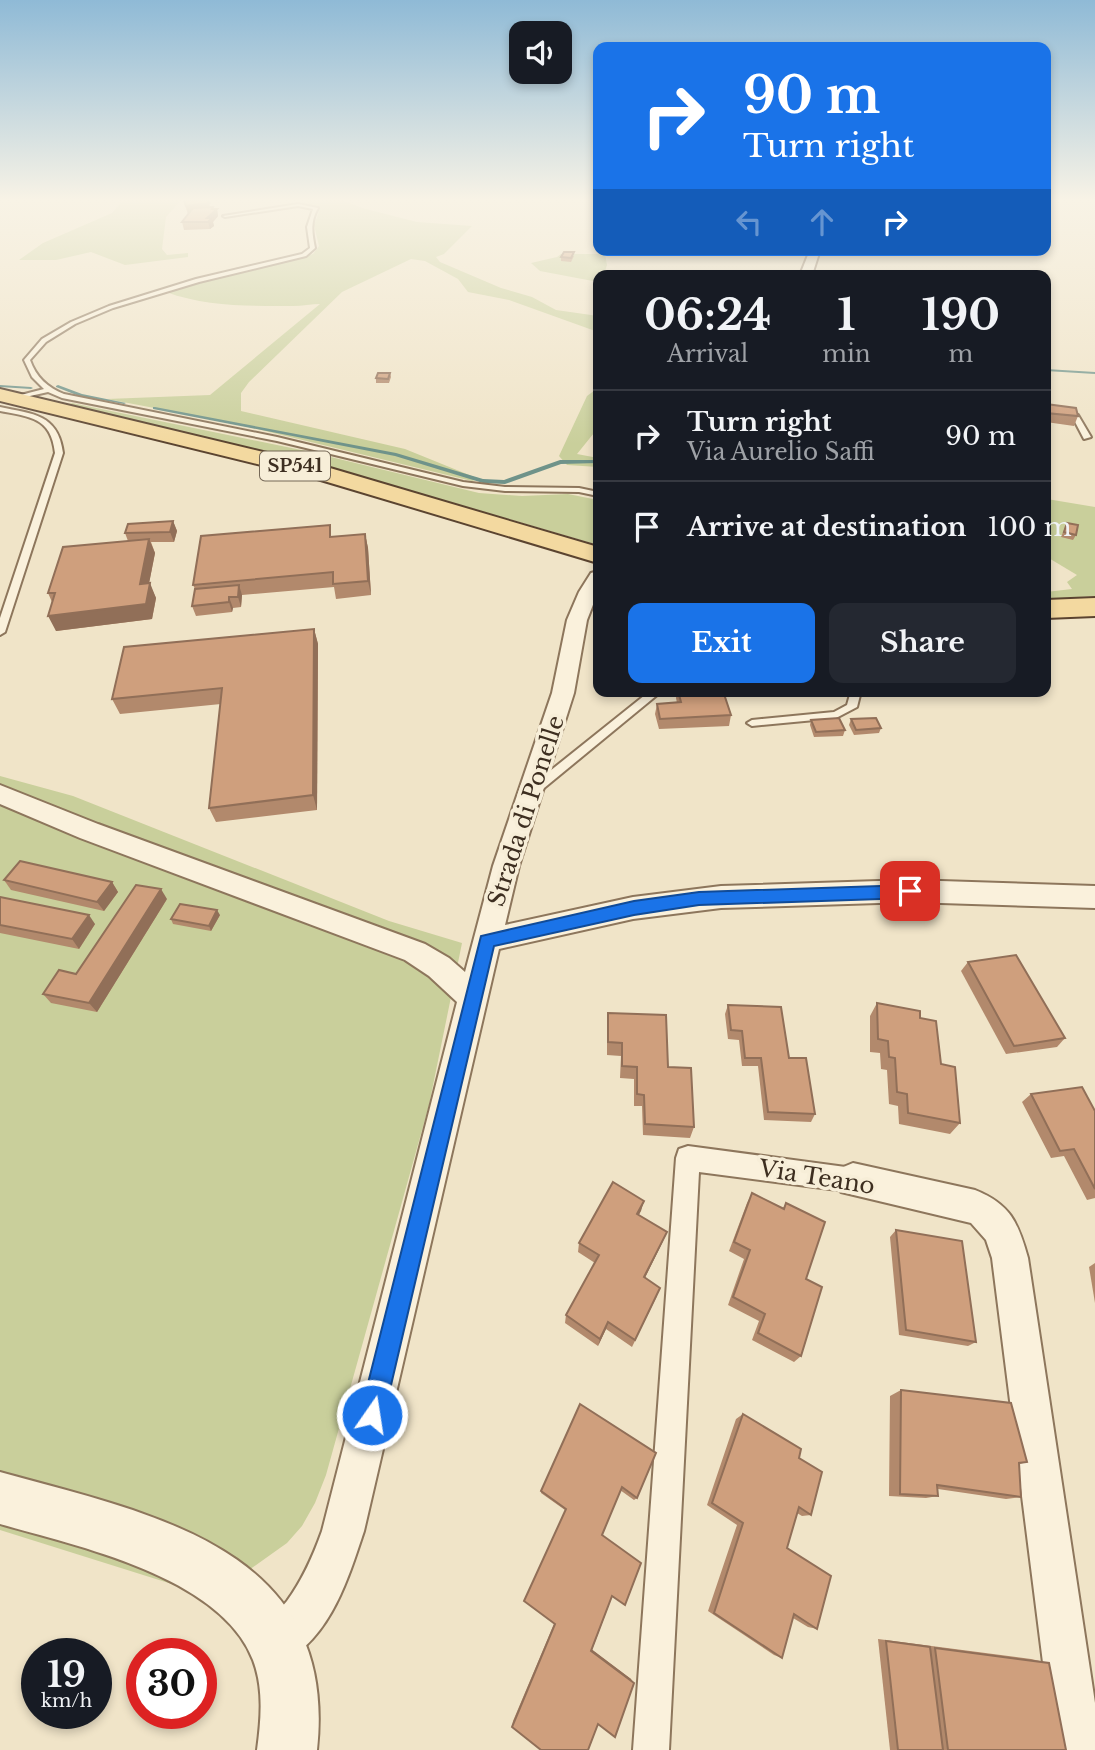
<!DOCTYPE html>
<html lang="en">
<head>
<meta charset="utf-8">
<style>
	:root { --surface:#171b24; --page:#242831; --text:#f1f3f6; --muted:#9ea1a6; --line:#363941; --accent:#1a73e8 }
	body { margin:0; font-family:"Libre Baskerville",serif; background:var(--page); color:var(--text); height:100vh; display:flex; flex-direction:column; font-size:26px; white-space:nowrap }
	* { box-sizing:border-box; margin:0 }
	p { font-size:23px; color:var(--muted) }
	.icon { flex:none; width:38px; height:38px; fill:none; stroke:currentColor; stroke-width:2; stroke-linecap:round; stroke-linejoin:round }
	.map { position:relative; flex:1; overflow:hidden }
	.panel { position:absolute; left:593px; top:270px; width:458px; height:427px; display:flex; flex-direction:column; background:var(--surface); border-radius:14px; box-shadow:0 4px 10px #0003 }
	.panel>* { flex:none }
	.guide { position:absolute; left:593px; top:42px; width:458px; height:214px; border-radius:14px; box-shadow:0 4px 10px #0003; background:#1a73e8; color:#fff; overflow:hidden }
	.controls { position:absolute; left:509px; top:21px; display:grid; gap:14px }
	.controls a { display:grid; place-items:center; width:63px; height:63px; border-radius:14px; background:var(--surface); box-shadow:0 4px 10px #0003; font-size:35px }
	.speed { position:absolute; left:21px; top:1638px; display:flex; gap:14px; font-size:35px; font-weight:700; text-align:center }
	.speed>* { display:grid; place-content:center; width:91px; height:91px; border-radius:50%; background:var(--surface); box-shadow:0 4px 10px #0003; line-height:1 }
	.speed small { font-size:18px; font-weight:400 }
	.speed .limit { border:10px solid #d22; background:#fff; color:#111 }
	.pin { position:absolute; display:grid; place-items:center; width:60px; height:60px; color:#fff; margin:-30px; border-radius:14px; box-shadow:0 4px 10px #0006 }
	.me { position:absolute; width:77px; margin:-38px; rotate:13deg; stroke-linejoin:round; filter:drop-shadow(0 0 5px #0008) }
	.turn { display:flex; align-items:center; gap:24px; height:147px; padding:0 35px; font-size:32px }
	.turn .icon { width:91px; height:91px; stroke-width:2.5 }
	.turn b { display:block; font-size:49px; line-height:60px }
	.lanes { display:flex; align-items:center; height:66px; padding:0 35px; background:#0003; justify-content:center; gap:35px; direction:ltr }
	.lanes .off { opacity:.35 }
	.eta { display:flex; justify-content:space-evenly; align-items:center; height:119px; text-align:center }
	.eta b { font-size:42px; font-weight:700; line-height:49px }
	.action { display:flex; gap:14px; margin-top:auto; padding:14px 35px }
	.action a { flex:1; height:80px; border-radius:14px; background:var(--accent); color:#fff; font-size:28px; font-weight:700; line-height:80px; text-align:center }
	.action a+a { background:var(--page); color:var(--text) }
	ul { padding:0; list-style:none }
	li { display:flex; align-items:center; gap:21px; height:91px; padding:0 35px; border-top:2px solid var(--line) }
	li div { flex:1 }
	li b { display:block; font-size:26px }
	li em { font-style:normal }
	.map>svg:first-child { display:block }
	.green { fill:#c9cf9b }
	.lines { fill:none; stroke-linecap:round; stroke-linejoin:round }
	.stream { fill:#6f938a; fill-rule:evenodd }
	.service-casing { stroke:#8d765c; stroke-width:4 }
	.pedestrian-casing { stroke:#8d765c; stroke-width:4 }
	.minor-casing { stroke:#8d765c; stroke-width:4 }
	.tertiary-casing { stroke:#8d765c; stroke-width:4 }
	.primary-casing { stroke:#5b4430; stroke-width:4 }
	.service { fill:#faf1dc; fill-rule:evenodd }
	.pedestrian { fill:#faf1dc; fill-rule:evenodd }
	.minor { fill:#faf1dc; fill-rule:evenodd }
	.tertiary { fill:#faf1dc; fill-rule:evenodd }
	.primary { fill:#f3d9a0; fill-rule:evenodd }
	.wall { fill:#b2896c }
	.shaded-wall { fill:#916f58 }
	.building { fill:#cf9f7d; stroke:#916f58; stroke-width:2 }
	.route { fill:#1a73e8; stroke:#114b97; stroke-width:2 }
	.labels { text-anchor:middle; stroke-width:7; stroke-linejoin:round; paint-order:stroke }
	.shield { fill:#f7eed8; stroke:#756857; stroke-width:2 }
	.shield-label { font-size:18px; font-weight:bold; fill:#3d2e20 }
	.near-street-label { font-size:23px; fill:#3d2e20; stroke:#f7eed8 }
</style>
</head>
<body>
<div class="map">
<svg width="1095" height="1750" viewBox="0 0 1095 1750">
	<rect width="100%" height="100%" fill="#f0e4c8"/>
	<g class="green">
		<path d="M 123,200 L 181,200 L 166,217 L 162,249 L 167,255 L 188,253 L 188,257 L 125,265 L 91,252 L 56,260 L 19,260 L 43,243 L 112,213 Z"/>
		<path d="M 308,200 L 342,200 L 362,208 L 417,222 L 472,226 L 444,254 L 436,257 L 440,262 L 501,288 L 532,297 L 556,310 L 598,316 L 598,332 L 509,300 L 468,292 L 458,279 L 425,261 L 411,259 L 342,292 L 249,382 L 241,393 L 241,411 L 405,449 L 479,479 L 472,481 L 228,422 L 107,399 L 210,395 L 320,304 C 312,304 302,306 293,306 C 250,306 207,307 166,292 L 313,254 L 319,246 L 314,225 L 319,212 L 307,202 Z"/>
		<path d="M 561,254 L 605,254 L 607,265 L 604,275 L 598,275 L 598,282 L 540,271 L 531,263 L 557,257 Z"/>
		<path d="M 598,388 L 598,428 L 577,454 L 598,458 L 598,467 L 567,465 L 559,456 L 587,396 Z"/>
		<path d="M 72,403 L 306,451 L 479,493 L 522,496 L 568,494 L 598,500 L 598,545 L 337,469 L 69,404 Z"/>
		<path d="M 1047,499 L 1095,507 L 1095,596 L 1047,599 L 1046,592 L 1072,589 L 1067,582 L 1077,575 L 1047,557 Z"/>
		<path d="M 0,776 L 73,796 L 389,921 L 462,943 L 429,1105 L 326,1475 L 315,1503 L 302,1526 L 287,1543 L 242,1575 L 206,1584 L 175,1585 L 0,1530 Z"/>
	</g>
	<g class="lines">
		<g class="stream">
			<path d="M 1046,369 L 1095,372 L 1095,374 L 1046,371 Z"/>
			<path d="M 0,385 L 31,387 L 33,388 L 31,389 L 0,387 Z"/>
			<path d="M 58,385 L 82,394 L 126,403 L 124,404 L 79,396 L 56,387 L 56,386 Z"/>
			<path d="M 155,407 L 396,453 L 483,479 L 504,480 L 560,460 L 598,460 L 598,463 L 561,464 L 505,484 L 483,483 L 395,456 L 153,409 L 153,407 Z"/>
		</g>
		<defs>
			<g id="service">
				<path d="M 298,204 L 318,208 C 310,222 312,233 315,248 L 306,256 L 199,282 L 113,308 L 75,324 L 46,342 L 30,360 C 36,377 48,388 64,394 L 277,437 L 463,482 L 505,487 L 579,488 L 598,492 L 598,496 L 579,492 L 505,491 L 463,486 L 277,441 L 62,398 L 48,392 L 12,400 L 9,398 L 44,389 L 32,377 L 24,360 L 42,339 L 71,322 L 109,306 L 196,279 L 302,254 L 310,248 L 307,227 L 313,209 L 298,206 L 225,217 L 223,216 Z"/>
				<path d="M 0,407 C 33,414 58,414 63,453 L 5,632 L 0,635 L 0,618 L 55,453 C 51,417 30,417 0,411 Z"/>
				<path d="M 1046,408 L 1078,415 L 1091,437 L 1084,439 L 1073,418 L 1046,412 Z"/>
				<path d="M 650,691 L 662,691 L 538,793 L 530,793 L 528,790 L 530,787 Z"/>
				<path d="M 851,691 L 861,691 L 857,707 L 836,718 L 752,726 L 747,723 L 752,720 L 834,712 L 847,705 Z"/>
			</g>
			<path id="pedestrian" d="M 688,1146 L 853,1168 L 862,1171 L 865,1180 L 862,1189 L 853,1192 L 699,1172 L 669,1750 L 633,1750 L 676,1158 L 679,1149 Z"/>
			<g id="minor">
				<path d="M 810,250 L 820,250 L 812,275 L 800,275 Z"/>
				<path d="M 598,571 L 598,592 L 587,620 L 574,693 L 519,866 L 505,925 L 633,897 L 721,886 L 910,880 L 1095,886 L 1095,908 L 910,902 L 721,908 L 633,919 L 499,949 L 364,1531 C 347,1582 329,1643 275,1666 L 259,1659 L 252,1643 C 261,1622 273,1618 287,1601 C 303,1579 313,1556 322,1531 L 457,1002 L 429,976 L 405,960 L 80,838 L 0,804 L 0,785 L 98,824 L 425,944 L 449,958 L 465,972 L 493,866 L 552,693 L 567,620 L 579,592 L 591,573 Z"/>
				<path d="M 853,1163 L 975,1190 C 1010,1204 1018,1222 1028,1258 L 1095,1703 L 1095,1750 L 1054,1750 L 992,1258 L 986,1240 L 971,1223 L 841,1192 L 836,1180 L 841,1168 Z"/>
			</g>
			<path id="tertiary" d="M 0,1472 C 152,1514 339,1548 317,1750 L 257,1750 C 261,1720 264,1689 253,1660 C 221,1576 76,1546 0,1524 Z"/>
			<g id="primary">
				<path d="M 0,389 L 330,468 L 598,547 L 598,563 L 314,478 L 0,401 Z"/>
				<path d="M 1095,598 L 1095,616 L 1046,618 L 1046,600 Z"/>
			</g>
		</defs>
		<use href="#service" class="service-casing"/>
		<use href="#pedestrian" class="pedestrian-casing"/>
		<use href="#minor" class="minor-casing"/>
		<use href="#tertiary" class="tertiary-casing"/>
		<use href="#primary" class="primary-casing"/>
		<use href="#service" class="service"/>
		<use href="#pedestrian" class="pedestrian"/>
		<use href="#minor" class="minor"/>
		<use href="#tertiary" class="tertiary"/>
		<use href="#primary" class="primary"/>
	</g>
	<g class="wall">
		<path d="M 183,200 L 209,203 L 210,207 L 213,207 L 214,209 L 217,209 L 218,216 L 213,222 L 214,226 L 210,229 L 184,230 L 182,222 L 188,214 Z"/>
		<path d="M 574,256 L 571,262 L 561,261 L 561,257 Z"/>
		<path d="M 390,373 L 391,377 L 389,383 L 376,383 L 376,378 Z"/>
		<path d="M 1046,404 L 1078,416 L 1074,426 L 1046,422 Z"/>
		<path d="M 173,521 L 177,531 L 174,542 L 151,542 L 155,553 L 149,583 L 156,598 L 152,619 L 56,631 L 52,602 L 48,593 L 128,541 L 125,533 Z"/>
		<path d="M 1067,523 L 1076,535 L 1073,540 L 1061,537 Z"/>
		<path d="M 365,534 L 368,548 L 371,595 L 336,599 L 334,587 L 242,595 L 241,607 L 233,608 L 232,612 L 196,616 L 192,606 L 195,589 L 193,585 L 332,537 Z"/>
		<path d="M 314,629 L 318,644 L 317,810 L 216,822 L 209,808 L 221,704 L 120,714 L 112,699 Z"/>
		<path d="M 677,691 L 723,691 L 731,715 L 729,726 L 659,729 L 655,714 L 657,704 L 677,703 L 676,698 Z"/>
		<path d="M 851,719 L 881,728 L 879,733 L 854,735 L 849,725 Z"/>
		<path d="M 811,720 L 845,730 L 843,736 L 814,737 L 810,725 Z"/>
		<path d="M 4,880 L 112,882 L 118,892 L 104,911 L 11,890 Z"/>
		<path d="M 0,897 L 95,924 L 79,949 L 0,933 Z"/>
		<path d="M 167,899 L 97,1012 L 51,1003 L 43,994 L 76,974 Z"/>
		<path d="M 220,915 L 211,931 L 173,924 L 171,919 Z"/>
		<path d="M 968,962 L 1065,1038 L 1057,1047 L 1006,1054 L 961,971 Z"/>
		<path d="M 877,1003 L 920,1018 L 941,1064 L 960,1123 L 950,1134 L 899,1124 L 898,1106 L 889,1104 L 887,1070 L 881,1069 L 880,1053 L 870,1052 L 870,1016 Z"/>
		<path d="M 728,1005 L 789,1058 L 815,1114 L 811,1122 L 764,1120 L 758,1066 L 742,1066 L 739,1040 L 728,1039 L 725,1014 Z"/>
		<path d="M 608,1013 L 668,1067 L 694,1127 L 690,1138 L 643,1135 L 642,1106 L 634,1106 L 634,1079 L 620,1078 L 621,1056 L 607,1055 L 607,1026 Z"/>
		<path d="M 1031,1094 L 1095,1111 L 1095,1198 L 1087,1200 L 1064,1156 L 1051,1158 L 1022,1102 Z"/>
		<path d="M 752,1193 L 783,1208 L 786,1203 L 806,1279 L 801,1356 L 794,1362 L 752,1340 L 759,1321 L 728,1305 L 744,1259 L 729,1251 L 747,1203 Z"/>
		<path d="M 644,1201 L 639,1215 L 663,1241 L 645,1278 L 657,1296 L 632,1347 L 606,1329 L 598,1346 L 565,1323 L 566,1315 L 595,1263 L 578,1252 L 579,1243 Z"/>
		<path d="M 896,1230 L 976,1342 L 968,1346 L 899,1335 L 890,1237 Z"/>
		<path d="M 1095,1263 L 1095,1303 L 1089,1267 Z"/>
		<path d="M 901,1390 L 1027,1462 L 1019,1464 L 1021,1497 L 1006,1499 L 938,1489 L 938,1496 L 926,1498 L 889,1496 L 890,1396 Z"/>
		<path d="M 580,1404 L 637,1498 L 634,1500 L 620,1490 L 602,1535 L 612,1597 L 592,1650 L 631,1679 L 598,1724 L 512,1727 L 513,1721 L 554,1624 L 565,1510 L 541,1493 L 541,1491 Z"/>
		<path d="M 743,1414 L 799,1458 L 811,1515 L 802,1516 L 797,1513 L 787,1548 L 817,1629 L 808,1627 L 793,1618 L 782,1658 L 774,1655 L 708,1611 L 737,1525 L 707,1505 L 736,1419 Z"/>
		<path d="M 878,1639 L 1031,1659 L 1049,1663 L 1066,1750 L 890,1750 Z"/>
	</g>
	<g class="shaded-wall">
		<path d="M 209,203 L 210,210 L 188,214 L 186,206 Z"/>
		<path d="M 213,207 L 214,212 L 217,209 L 218,216 L 213,222 L 214,226 L 210,229 L 207,218 Z"/>
		<path d="M 173,521 L 177,531 L 174,542 L 170,532 Z"/>
		<path d="M 365,534 L 368,548 L 371,595 L 368,581 Z"/>
		<path d="M 149,539 L 155,553 L 146,599 L 140,584 Z"/>
		<path d="M 150,583 L 156,598 L 152,619 L 56,631 L 48,616 Z"/>
		<path d="M 239,585 L 242,595 L 241,607 L 238,597 Z"/>
		<path d="M 229,597 L 233,608 L 232,612 L 229,602 Z"/>
		<path d="M 314,629 L 318,644 L 317,810 L 313,795 Z"/>
		<path d="M 112,882 L 118,892 L 104,911 L 97,902 Z"/>
		<path d="M 161,889 L 167,899 L 97,1012 L 89,1003 Z"/>
		<path d="M 217,910 L 220,915 L 211,931 L 209,926 Z"/>
		<path d="M 89,915 L 95,924 L 79,949 L 72,939 Z"/>
		<path d="M 644,1201 L 641,1211 L 634,1223 L 637,1214 Z"/>
		<path d="M 667,1232 L 663,1241 L 641,1285 L 644,1277 Z"/>
		<path d="M 608,1322 L 606,1329 L 598,1346 L 600,1339 Z"/>
		<path d="M 590,1648 L 631,1679 L 634,1683 L 591,1651 Z"/>
	</g>
	<g class="building">
		<path d="M 184,200 L 207,200 L 209,203 L 186,206 Z"/>
		<path d="M 213,207 L 212,209 L 217,209 L 207,218 L 212,218 L 208,222 L 182,222 L 193,208 Z"/>
		<path d="M 564,252 L 574,252 L 571,258 L 561,257 Z"/>
		<path d="M 378,373 L 390,373 L 388,379 L 376,378 Z"/>
		<path d="M 1046,404 L 1076,408 L 1078,416 L 1046,413 Z"/>
		<path d="M 173,521 L 170,532 L 125,533 L 128,524 Z"/>
		<path d="M 1067,523 L 1078,525 L 1076,535 L 1064,532 Z"/>
		<path d="M 330,525 L 330,537 L 365,534 L 368,581 L 333,584 L 333,572 L 193,585 L 201,536 Z"/>
		<path d="M 149,539 L 140,584 L 150,583 L 146,604 L 48,616 L 55,593 L 48,593 L 63,547 Z"/>
		<path d="M 239,585 L 238,597 L 229,597 L 229,602 L 192,606 L 195,589 Z"/>
		<path d="M 314,629 L 313,795 L 209,808 L 222,688 L 112,699 L 124,647 Z"/>
		<path d="M 678,691 L 723,691 L 731,715 L 660,719 L 657,704 L 681,702 Z"/>
		<path d="M 839,718 L 845,730 L 816,732 L 811,720 Z"/>
		<path d="M 876,718 L 881,728 L 856,730 L 851,719 Z"/>
		<path d="M 20,861 L 112,882 L 97,902 L 4,880 Z"/>
		<path d="M 136,885 L 161,889 L 89,1003 L 43,994 L 59,970 L 76,974 Z"/>
		<path d="M 0,897 L 89,915 L 72,939 L 0,925 Z"/>
		<path d="M 180,904 L 217,910 L 209,926 L 171,919 Z"/>
		<path d="M 1016,955 L 1065,1038 L 1014,1046 L 968,962 Z"/>
		<path d="M 877,1003 L 920,1011 L 920,1018 L 936,1021 L 941,1064 L 955,1067 L 960,1123 L 908,1113 L 907,1094 L 897,1092 L 895,1058 L 889,1057 L 888,1041 L 878,1039 Z"/>
		<path d="M 728,1005 L 781,1007 L 789,1058 L 806,1058 L 815,1114 L 768,1112 L 761,1058 L 745,1058 L 742,1031 L 731,1030 Z"/>
		<path d="M 608,1013 L 666,1015 L 668,1067 L 691,1068 L 694,1127 L 645,1124 L 644,1095 L 637,1094 L 637,1067 L 622,1066 L 622,1043 L 608,1042 Z"/>
		<path d="M 1082,1087 L 1095,1111 L 1095,1189 L 1074,1149 L 1060,1151 L 1031,1094 Z"/>
		<path d="M 613,1182 L 644,1201 L 637,1214 L 667,1232 L 644,1277 L 660,1288 L 635,1340 L 608,1322 L 600,1339 L 566,1315 L 599,1255 L 579,1243 Z"/>
		<path d="M 752,1193 L 784,1209 L 786,1203 L 825,1222 L 806,1279 L 822,1287 L 801,1356 L 758,1333 L 765,1314 L 733,1297 L 750,1250 L 734,1242 Z"/>
		<path d="M 896,1230 L 962,1241 L 976,1342 L 906,1330 Z"/>
		<path d="M 901,1390 L 1011,1403 L 1027,1462 L 1019,1463 L 1021,1497 L 937,1485 L 938,1496 L 900,1494 Z"/>
		<path d="M 580,1404 L 656,1453 L 637,1498 L 622,1487 L 602,1535 L 641,1563 L 625,1605 L 612,1596 L 591,1651 L 634,1683 L 615,1737 L 598,1724 L 588,1750 L 541,1750 L 512,1727 L 555,1624 L 524,1601 L 566,1509 L 541,1491 Z"/>
		<path d="M 743,1414 L 801,1449 L 799,1458 L 822,1472 L 811,1515 L 799,1507 L 787,1548 L 831,1576 L 817,1629 L 794,1614 L 782,1658 L 714,1613 L 743,1523 L 712,1503 Z"/>
		<path d="M 886,1641 L 930,1647 L 943,1750 L 898,1750 Z"/>
		<path d="M 935,1648 L 1049,1663 L 1066,1750 L 948,1750 Z"/>
	</g>
	<linearGradient id="sky" x2="0" y2="1"><stop stop-color="#8fbad6"/><stop offset="0.45" stop-color="#f8f3e6"/><stop offset="1" stop-color="#f8f3e6" stop-opacity="0"/></linearGradient>
	<rect width="1095" height="444" fill="url(#sky)"/>
	<path class="route" d="M 910,885 L 918,891 L 910,898 L 699,905 L 634,915 L 494,946 L 384,1415 L 381,1424 L 372,1427 L 364,1424 L 360,1415 L 481,936 L 634,901 L 699,892 Z"/>
	<g class="labels">
		<rect class="shield" x="260" y="451.5" width="70" height="29" rx="5"/>
		<g class="shield-label">
			<text x="295" y="472">SP541</text>
		</g>
		<g class="near-street-label">
			<text transform="translate(526 811) rotate(-72)" y="8">Strada di Ponelle</text>
			<text transform="translate(817 1177) rotate(9)" y="8">Via Teano</text>
		</g>
	</g>
</svg>
<div class="controls">
<a><svg class="icon" aria-label="sound" viewBox="0 0 24 24"><path d="M4 9h4l5-4v14l-5-4H4zM17 9q2 3 0 6"/></svg></a>
</div>
<div class="speed"><div>19<small>km/h</small></div><div class="limit">30</div></div>
<div class="pin" style="left:910px;top:891px;background:#d93025"><svg class="icon" aria-label="arrive" viewBox="0 0 24 24"><path d="M6 21V4h12l-3 4 3 4H6"/></svg></div>
<svg class="me" style="left:372px;top:1415px" viewBox="-20 -20 40 40"><circle r="17" fill="#1a73e8" stroke="#fff" stroke-width="3"/><path d="M0-11L8 9 0 5-8 9z" fill="#fff"/></svg>
<div class="guide">
<div class="turn"><svg class="icon" aria-label="right" viewBox="0 0 24 24"><path d="M7 20v-9h11M14 6l5 5-5 5"/></svg><div><b>90 m</b>Turn right</div></div>
<div class="lanes"><svg class="icon off" aria-label="left" viewBox="0 0 24 24"><path d="M17 20v-9H6M10 6l-5 5 5 5"/></svg><svg class="icon off" aria-label="ahead" viewBox="0 0 24 24"><path d="M12 20V5M6 11l6-6 6 6"/></svg><svg class="icon" aria-label="right" viewBox="0 0 24 24"><path d="M7 20v-9h11M14 6l5 5-5 5"/></svg></div>
</div>
<section class="panel">
<div class="eta">
<div><b>06:24</b><p>Arrival</p></div>
<div><b>1</b><p>min</p></div>
<div><b>190</b><p>m</p></div>
</div>
<ul>
<li><svg class="icon" aria-label="right" viewBox="0 0 24 24"><path d="M7 20v-9h11M14 6l5 5-5 5"/></svg><div><b>Turn right</b><p>Via Aurelio Saffi</p></div><em>90 m</em></li>
<li><svg class="icon" aria-label="arrive" viewBox="0 0 24 24"><path d="M6 21V4h12l-3 4 3 4H6"/></svg><div><b>Arrive at destination</b></div><em>100 m</em></li>
</ul>
<div class="action"><a>Exit</a><a>Share</a></div>
</section>
</div>
</body>
</html>
